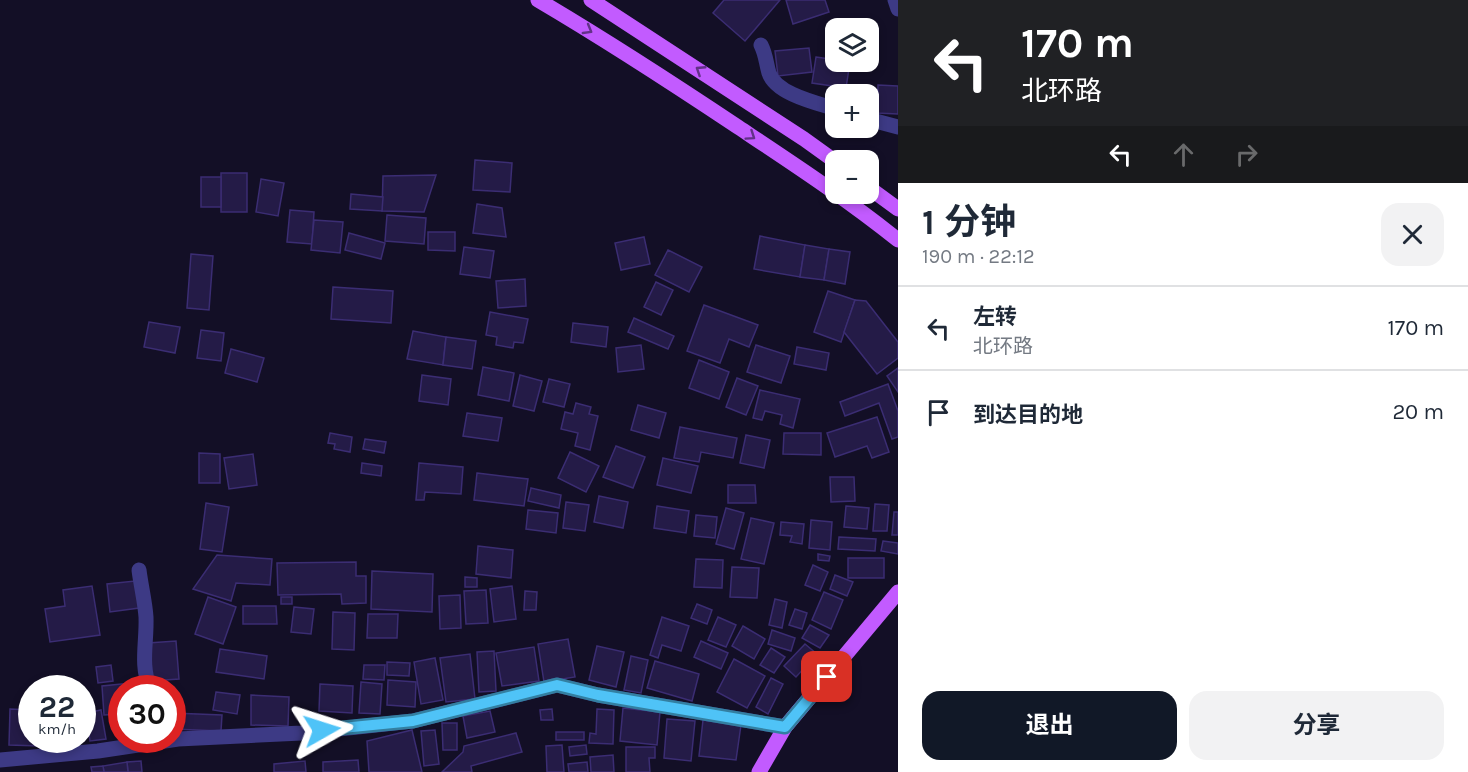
<!DOCTYPE html>
<html lang="zh">
<head>
<meta charset="utf-8">
<style>
	:root { --surface:#fff; --page:#f2f2f3; --text:#1f2937; --muted:#747a83; --line:#e0e1e3; --accent:#111827 }
	body { margin:0; font-family:Karla,"Noto Sans SC",sans-serif; background:var(--page); color:var(--text); height:100vh; display:flex; flex-direction:column; font-size:22px; white-space:nowrap }
	* { box-sizing:border-box; margin:0 }
	p { font-size:20px; color:var(--muted) }
	.icon { flex:none; width:33px; height:33px; fill:none; stroke:currentColor; stroke-width:2; stroke-linecap:round; stroke-linejoin:round }
	.map { position:relative; flex:1; overflow:hidden }
	.side { display:flex; flex-direction:column; background:var(--surface); width:570px }
	.side>* { flex:none }
	.banner { background:#202124; color:#fff; overflow:hidden }
	.buttons { position:absolute; left:825px; top:18px; display:grid; gap:12px }
	.buttons a { display:grid; place-items:center; width:54px; height:54px; border-radius:12px; background:var(--surface); box-shadow:0 3px 9px #0003; font-size:30px }
	.speed { position:absolute; left:18px; top:675px; display:flex; gap:12px; font-size:30px; font-weight:700; text-align:center }
	.speed>* { display:grid; place-content:center; width:78px; height:78px; border-radius:50%; background:var(--surface); box-shadow:0 3px 9px #0003; line-height:1 }
	.speed small { font-size:15px; font-weight:400 }
	.speed .limit { border:9px solid #d22; background:#fff; color:#111 }
	.pin { position:absolute; display:grid; place-items:center; width:51px; height:51px; color:#fff; margin:-26px; border-radius:12px; box-shadow:0 3px 9px #0006 }
	.me { position:absolute; width:66px; margin:-33px; rotate:84deg; stroke-linejoin:round; filter:drop-shadow(0 0 4px #0008) }
	.turn { display:flex; align-items:center; gap:21px; height:126px; padding:0 24px; font-size:27px }
	.turn .icon { width:78px; height:78px; stroke-width:2.5 }
	.turn b { display:block; font-size:42px; line-height:51px }
	.lanes { display:flex; align-items:center; height:57px; padding:0 24px; background:#0003; justify-content:center; gap:30px; direction:ltr }
	.lanes .off { opacity:.35 }
	.round { display:grid; place-items:center; flex:none; width:63px; height:63px; border-radius:18px; background:var(--page) }
	.overview { display:flex; align-items:center; justify-content:space-between; height:102px; padding:0 24px }
	h1 { font-size:36px; font-weight:700; line-height:45px }
	.cta { display:flex; gap:12px; margin-top:auto; padding:12px 24px }
	.cta a { flex:1; height:69px; border-radius:18px; background:var(--accent); color:#fff; font-size:24px; font-weight:700; line-height:69px; text-align:center }
	.cta a+a { background:var(--page); color:var(--text) }
	ul { padding:0; list-style:none }
	li { display:flex; align-items:center; gap:18px; height:84px; padding:0 24px; border-top:2px solid var(--line) }
	li div { flex:1 }
	li b { display:block; font-size:22px }
	li em { font-style:normal }
	main { display:flex; flex:1; min-height:0 }
	.map>svg:first-child { display:block }
	.building { fill:#241b47; stroke:#3b2d73; stroke-width:1.5 }
	.lines { fill:none; stroke-linecap:round; stroke-linejoin:round }
	.minor { stroke:#3d3a85; stroke-width:15 }
	.primary { stroke:#c25bff; stroke-width:15 }
	.oneway { stroke:#623188 }
	.route-casing { stroke:#337fa1; stroke-width:15 }
	.route { stroke:#4fc3f7; stroke-width:10 }
</style>
</head>
<body>
<main>
<div class="map">
<svg width="898" height="772" viewBox="0 0 898 772">
	<rect width="100%" height="100%" fill="#130f26"/>
	<g class="building">
		<path d="M 724,0 L 780,0 L 745,41 L 713,13 Z"/>
		<path d="M 786,0 L 825,0 L 829,12 L 793,24 Z"/>
		<path d="M 809,48 L 812,72 L 778,76 L 775,51 Z"/>
		<path d="M 816,57 L 836,60 L 836,62 L 850,62 L 846,88 L 812,83 Z"/>
		<path d="M 878,85 L 898,86 L 898,114 L 877,113 Z"/>
		<path d="M 475,160 L 512,163 L 510,192 L 473,190 Z"/>
		<rect x="221" y="173" width="26" height="39"/>
		<path d="M 436,175 L 424,212 L 382,211 L 383,176 Z"/>
		<rect x="201" y="177" width="20" height="30"/>
		<path d="M 261,179 L 284,183 L 278,216 L 256,212 Z"/>
		<path d="M 351,194 L 383,197 L 382,211 L 350,209 Z"/>
		<path d="M 477,204 L 502,208 L 506,237 L 473,233 Z"/>
		<path d="M 290,210 L 314,212 L 312,244 L 287,242 Z"/>
		<path d="M 387,215 L 426,218 L 424,244 L 385,241 Z"/>
		<path d="M 314,220 L 343,222 L 340,253 L 311,250 Z"/>
		<path d="M 428,232 L 455,232 L 455,251 L 428,250 Z"/>
		<path d="M 349,233 L 385,243 L 381,259 L 345,250 Z"/>
		<path d="M 760,236 L 805,245 L 800,277 L 754,269 Z"/>
		<path d="M 644,237 L 650,264 L 621,270 L 615,243 Z"/>
		<path d="M 805,245 L 829,249 L 824,280 L 800,277 Z"/>
		<path d="M 464,247 L 494,251 L 490,278 L 460,274 Z"/>
		<path d="M 829,249 L 850,252 L 845,284 L 824,280 Z"/>
		<path d="M 668,250 L 702,267 L 689,292 L 655,275 Z"/>
		<path d="M 191,254 L 213,256 L 209,310 L 187,308 Z"/>
		<path d="M 525,279 L 526,306 L 498,308 L 496,281 Z"/>
		<path d="M 656,282 L 673,290 L 661,315 L 644,307 Z"/>
		<path d="M 333,287 L 393,291 L 391,323 L 331,319 Z"/>
		<path d="M 828,291 L 855,300 L 841,342 L 814,332 Z"/>
		<path d="M 855,300 L 866,301 L 898,342 L 898,358 L 877,374 L 844,332 Z"/>
		<path d="M 704,305 L 758,325 L 749,347 L 729,339 L 720,363 L 687,351 Z"/>
		<path d="M 490,312 L 528,319 L 523,343 L 514,342 L 513,348 L 496,345 L 497,337 L 486,335 Z"/>
		<path d="M 634,318 L 674,336 L 668,349 L 628,332 Z"/>
		<path d="M 149,322 L 180,327 L 175,353 L 144,347 Z"/>
		<path d="M 573,323 L 608,327 L 606,347 L 571,342 Z"/>
		<path d="M 201,330 L 224,333 L 221,361 L 197,358 Z"/>
		<path d="M 413,331 L 446,337 L 443,365 L 407,359 Z"/>
		<path d="M 446,337 L 476,341 L 472,369 L 443,365 Z"/>
		<path d="M 641,345 L 644,369 L 618,372 L 616,348 Z"/>
		<path d="M 756,345 L 790,356 L 781,383 L 747,372 Z"/>
		<path d="M 797,347 L 829,353 L 826,370 L 794,364 Z"/>
		<path d="M 231,349 L 264,358 L 257,382 L 225,373 Z"/>
		<path d="M 699,360 L 729,372 L 719,399 L 689,388 Z"/>
		<path d="M 483,367 L 514,373 L 509,401 L 478,395 Z"/>
		<path d="M 898,368 L 898,392 L 887,376 Z"/>
		<path d="M 422,375 L 451,379 L 448,405 L 419,401 Z"/>
		<path d="M 520,375 L 542,381 L 534,411 L 513,406 Z"/>
		<path d="M 737,378 L 758,386 L 746,415 L 726,407 Z"/>
		<path d="M 549,379 L 570,384 L 564,407 L 543,402 Z"/>
		<path d="M 888,384 L 898,411 L 898,437 L 892,439 L 879,403 L 845,416 L 840,402 Z"/>
		<path d="M 760,390 L 800,399 L 793,428 L 780,424 L 782,415 L 765,411 L 762,420 L 753,418 Z"/>
		<path d="M 576,403 L 591,407 L 589,414 L 598,416 L 590,450 L 575,446 L 578,433 L 561,429 L 565,412 L 573,414 Z"/>
		<path d="M 638,405 L 666,413 L 659,438 L 631,430 Z"/>
		<path d="M 467,413 L 502,418 L 498,441 L 463,436 Z"/>
		<path d="M 877,417 L 889,452 L 872,458 L 867,446 L 835,457 L 827,433 Z"/>
		<path d="M 680,427 L 737,438 L 733,458 L 701,452 L 699,462 L 674,458 Z"/>
		<path d="M 330,433 L 352,437 L 350,452 L 334,449 L 335,444 L 328,443 Z"/>
		<path d="M 784,433 L 821,433 L 821,455 L 783,454 Z"/>
		<path d="M 746,435 L 770,440 L 764,468 L 740,463 Z"/>
		<path d="M 365,439 L 386,442 L 384,453 L 363,449 Z"/>
		<path d="M 616,446 L 645,457 L 633,488 L 603,477 Z"/>
		<path d="M 570,452 L 599,466 L 586,492 L 558,478 Z"/>
		<path d="M 199,453 L 220,454 L 220,483 L 199,483 Z"/>
		<path d="M 253,454 L 257,485 L 229,489 L 224,458 Z"/>
		<path d="M 663,458 L 698,466 L 691,493 L 657,485 Z"/>
		<path d="M 362,463 L 382,466 L 381,476 L 361,473 Z"/>
		<path d="M 419,463 L 463,467 L 461,494 L 425,492 L 424,500 L 416,500 Z"/>
		<path d="M 477,473 L 528,479 L 524,506 L 474,500 Z"/>
		<path d="M 830,477 L 854,477 L 855,501 L 831,502 Z"/>
		<path d="M 728,485 L 755,485 L 756,503 L 728,503 Z"/>
		<path d="M 531,488 L 561,495 L 559,508 L 528,501 Z"/>
		<path d="M 599,496 L 628,502 L 623,528 L 594,522 Z"/>
		<path d="M 566,502 L 589,505 L 585,531 L 563,528 Z"/>
		<path d="M 206,503 L 229,507 L 222,552 L 200,549 Z"/>
		<path d="M 875,504 L 889,505 L 887,531 L 873,531 Z"/>
		<path d="M 657,506 L 689,511 L 686,533 L 654,528 Z"/>
		<path d="M 846,506 L 869,508 L 867,529 L 844,527 Z"/>
		<path d="M 726,508 L 744,513 L 734,549 L 716,544 Z"/>
		<path d="M 528,510 L 558,513 L 556,533 L 526,529 Z"/>
		<path d="M 894,512 L 898,512 L 898,535 L 892,535 Z"/>
		<path d="M 696,515 L 717,517 L 715,538 L 694,536 Z"/>
		<path d="M 751,518 L 774,523 L 764,564 L 741,559 Z"/>
		<path d="M 811,520 L 832,522 L 830,550 L 809,548 Z"/>
		<path d="M 781,522 L 804,524 L 802,544 L 790,542 L 792,536 L 780,535 Z"/>
		<path d="M 839,537 L 876,539 L 875,551 L 838,549 Z"/>
		<path d="M 883,541 L 898,543 L 898,554 L 881,551 Z"/>
		<path d="M 478,546 L 513,550 L 511,578 L 476,574 Z"/>
		<path d="M 818,554 L 830,556 L 829,561 L 818,560 Z"/>
		<path d="M 217,555 L 272,559 L 270,585 L 236,583 L 231,601 L 193,589 Z"/>
		<rect x="848" y="558" width="36" height="20"/>
		<path d="M 696,559 L 723,560 L 722,588 L 694,587 Z"/>
		<path d="M 356,562 L 356,576 L 366,576 L 366,603 L 342,604 L 341,594 L 278,595 L 277,563 Z"/>
		<path d="M 813,565 L 828,572 L 820,591 L 805,585 Z"/>
		<path d="M 732,567 L 759,568 L 757,598 L 730,597 Z"/>
		<path d="M 372,571 L 433,574 L 432,612 L 371,609 Z"/>
		<path d="M 835,575 L 853,582 L 847,596 L 830,589 Z"/>
		<path d="M 465,577 L 477,578 L 477,587 L 465,587 Z"/>
		<path d="M 135,581 L 139,608 L 110,612 L 107,584 Z"/>
		<path d="M 92,586 L 100,635 L 50,642 L 45,609 L 65,606 L 63,590 Z"/>
		<path d="M 512,586 L 516,619 L 494,622 L 490,589 Z"/>
		<path d="M 486,590 L 488,623 L 466,624 L 464,591 Z"/>
		<path d="M 525,591 L 537,592 L 536,610 L 524,610 Z"/>
		<path d="M 824,592 L 843,600 L 831,629 L 812,620 Z"/>
		<path d="M 460,595 L 461,628 L 440,629 L 439,596 Z"/>
		<path d="M 208,597 L 236,607 L 223,644 L 195,634 Z"/>
		<rect x="281" y="597" width="11" height="7"/>
		<path d="M 775,599 L 787,602 L 782,628 L 769,625 Z"/>
		<path d="M 697,604 L 712,610 L 707,624 L 691,618 Z"/>
		<path d="M 243,606 L 276,606 L 277,624 L 243,624 Z"/>
		<path d="M 294,607 L 314,609 L 311,634 L 291,632 Z"/>
		<path d="M 795,609 L 807,613 L 802,629 L 789,625 Z"/>
		<path d="M 333,612 L 355,613 L 354,650 L 332,649 Z"/>
		<path d="M 368,614 L 398,614 L 397,638 L 367,638 Z"/>
		<path d="M 662,617 L 689,626 L 681,651 L 662,645 L 658,658 L 650,655 Z"/>
		<path d="M 718,617 L 736,625 L 726,647 L 708,640 Z"/>
		<path d="M 810,625 L 829,635 L 820,648 L 802,638 Z"/>
		<path d="M 743,626 L 765,639 L 754,659 L 732,646 Z"/>
		<path d="M 772,630 L 795,638 L 791,651 L 768,644 Z"/>
		<path d="M 568,639 L 575,677 L 544,682 L 538,644 Z"/>
		<path d="M 176,641 L 179,679 L 150,681 L 148,643 Z"/>
		<path d="M 701,641 L 728,653 L 721,669 L 694,657 Z"/>
		<path d="M 805,644 L 817,654 L 796,677 L 784,666 Z"/>
		<path d="M 597,646 L 624,652 L 616,687 L 589,680 Z"/>
		<path d="M 534,647 L 539,681 L 502,686 L 496,653 Z"/>
		<path d="M 771,648 L 785,657 L 774,673 L 760,665 Z"/>
		<path d="M 220,649 L 267,656 L 264,679 L 216,672 Z"/>
		<path d="M 494,651 L 496,691 L 479,692 L 477,652 Z"/>
		<path d="M 470,654 L 475,699 L 446,702 L 440,658 Z"/>
		<path d="M 631,656 L 648,660 L 641,693 L 624,690 Z"/>
		<path d="M 435,658 L 443,700 L 421,704 L 414,662 Z"/>
		<path d="M 734,659 L 765,676 L 747,708 L 717,692 Z"/>
		<path d="M 655,661 L 699,674 L 692,701 L 647,688 Z"/>
		<path d="M 387,662 L 410,663 L 409,676 L 387,675 Z"/>
		<path d="M 111,665 L 113,681 L 98,683 L 96,667 Z"/>
		<path d="M 364,665 L 385,665 L 384,680 L 363,679 Z"/>
		<path d="M 771,678 L 783,684 L 768,714 L 756,707 Z"/>
		<path d="M 388,680 L 416,682 L 415,707 L 387,705 Z"/>
		<path d="M 141,682 L 142,688 L 122,688 L 122,714 L 104,715 L 102,686 Z"/>
		<path d="M 361,682 L 382,684 L 380,714 L 359,713 Z"/>
		<path d="M 320,684 L 353,686 L 352,713 L 319,711 Z"/>
		<path d="M 216,692 L 240,695 L 237,714 L 213,710 Z"/>
		<path d="M 251,695 L 289,697 L 288,726 L 251,725 Z"/>
		<path d="M 623,708 L 660,712 L 657,745 L 620,741 Z"/>
		<path d="M 10,709 L 32,710 L 32,740 L 40,740 L 40,746 L 9,745 Z"/>
		<path d="M 552,709 L 553,720 L 541,720 L 540,710 Z"/>
		<path d="M 597,709 L 614,710 L 613,744 L 589,743 L 590,733 L 596,734 Z"/>
		<path d="M 101,710 L 106,739 L 90,741 L 86,713 Z"/>
		<path d="M 490,711 L 495,732 L 467,738 L 463,716 Z"/>
		<path d="M 172,713 L 222,715 L 221,731 L 172,729 Z"/>
		<path d="M 667,719 L 695,721 L 691,761 L 664,758 Z"/>
		<path d="M 703,720 L 741,725 L 736,760 L 699,756 Z"/>
		<path d="M 442,723 L 457,723 L 457,750 L 443,750 Z"/>
		<path d="M 412,730 L 422,772 L 369,772 L 367,741 Z"/>
		<path d="M 435,730 L 439,764 L 424,766 L 421,731 Z"/>
		<rect x="556" y="732" width="28" height="8"/>
		<path d="M 516,733 L 522,752 L 471,766 L 472,772 L 442,772 L 463,752 L 464,746 Z"/>
		<path d="M 562,745 L 564,772 L 547,772 L 546,746 Z"/>
		<path d="M 586,745 L 587,754 L 570,756 L 569,747 Z"/>
		<path d="M 626,747 L 655,747 L 655,758 L 649,758 L 650,772 L 626,772 Z"/>
		<path d="M 613,755 L 614,772 L 591,772 L 590,757 Z"/>
		<path d="M 358,760 L 359,772 L 323,772 L 323,762 Z"/>
		<path d="M 141,761 L 142,772 L 128,772 L 127,762 Z"/>
		<path d="M 305,761 L 306,772 L 274,772 L 274,764 Z"/>
		<path d="M 127,762 L 128,772 L 104,772 L 103,766 Z"/>
		<path d="M 587,762 L 588,772 L 569,772 L 568,764 Z"/>
		<path d="M 103,766 L 104,772 L 92,772 L 91,767 Z"/>
	</g>
	<g class="lines">
		<g class="minor">
			<path d="M 895,0 L 898,9"/>
			<path d="M 761,45 C 766,55 766,63 769,73 C 776,94 817,103 836,109"/>
			<path d="M 868,119 L 898,127"/>
			<path d="M 139,570 C 141,586 145,602 146,617 C 147,642 140,665 150,688"/>
			<path d="M 0,760 L 98,751 L 178,739 L 302,733 L 413,721 L 557,685 L 598,695 L 785,727"/>
		</g>
		<g class="primary">
			<path d="M 538,0 C 606,40 672,83 738,127 C 792,163 847,199 898,240"/>
			<path d="M 591,0 L 804,139 L 836,162"/>
			<path d="M 868,187 L 898,209"/>
			<path d="M 759,772 L 785,727 L 898,592"/>
		</g>
	</g>
	<defs><path id="oneway-chevron" d="M-2-3.5L2.5 0L-2 3.5" fill="none" stroke-width="1.6" stroke-linecap="round" stroke-linejoin="round" transform="scale(1.5)"/></defs>
	<g class="oneway">
		<use href="#oneway-chevron" transform="translate(588 30) rotate(30)"/>
		<use href="#oneway-chevron" transform="translate(700 70) rotate(-147)"/>
		<use href="#oneway-chevron" transform="translate(751 136) rotate(34)"/>
	</g>
	<g class="lines">
		<defs>
			<path id="route" d="M 322,730 L 413,721 L 557,685 L 598,695 L 785,727 L 827,677"/>
		</defs>
		<use href="#route" class="route-casing"/>
		<use href="#route" class="route"/>
	</g>
</svg>
<div class="buttons">
<a><svg class="icon" aria-label="layers" viewBox="0 0 24 24"><path d="M12 4l9 5-9 5-9-5zM3 14l9 5 9-5"/></svg></a>
<a>+</a>
<a>−</a>
</div>
<div class="speed"><div>22<small>km/h</small></div><div class="limit">30</div></div>
<div class="pin" style="left:827px;top:677px;background:#d93025"><svg class="icon" aria-label="arrive" viewBox="0 0 24 24"><path d="M6 21V4h12l-3 4 3 4H6"/></svg></div>
<svg class="me" style="left:322px;top:730px" viewBox="-20 -20 40 40"><path d="M0-17L14 15 0 8-14 15z" fill="#4fc3f7" stroke="#fff" stroke-width="4"/></svg>
</div>
<section class="side">
<div class="banner">
<div class="turn"><svg class="icon" aria-label="left" viewBox="0 0 24 24"><path d="M17 20v-9H6M10 6l-5 5 5 5"/></svg><div><b>170 m</b>北环路</div></div>
<div class="lanes"><svg class="icon" aria-label="left" viewBox="0 0 24 24"><path d="M17 20v-9H6M10 6l-5 5 5 5"/></svg><svg class="icon off" aria-label="ahead" viewBox="0 0 24 24"><path d="M12 20V5M6 11l6-6 6 6"/></svg><svg class="icon off" aria-label="right" viewBox="0 0 24 24"><path d="M7 20v-9h11M14 6l5 5-5 5"/></svg></div>
</div>
<div class="overview"><div><h1>1 分钟</h1><p>190 m · 22:12</p></div><a class="round"><svg class="icon" aria-label="close" viewBox="0 0 24 24"><path d="M6 6l12 12M18 6L6 18"/></svg></a></div>
<ul>
<li><svg class="icon" aria-label="left" viewBox="0 0 24 24"><path d="M17 20v-9H6M10 6l-5 5 5 5"/></svg><div><b>左转</b><p>北环路</p></div><em>170 m</em></li>
<li><svg class="icon" aria-label="arrive" viewBox="0 0 24 24"><path d="M6 21V4h12l-3 4 3 4H6"/></svg><div><b>到达目的地</b></div><em>20 m</em></li>
</ul>
<div class="cta"><a>退出</a><a>分享</a></div>
</section>
</main>
</body>
</html>
